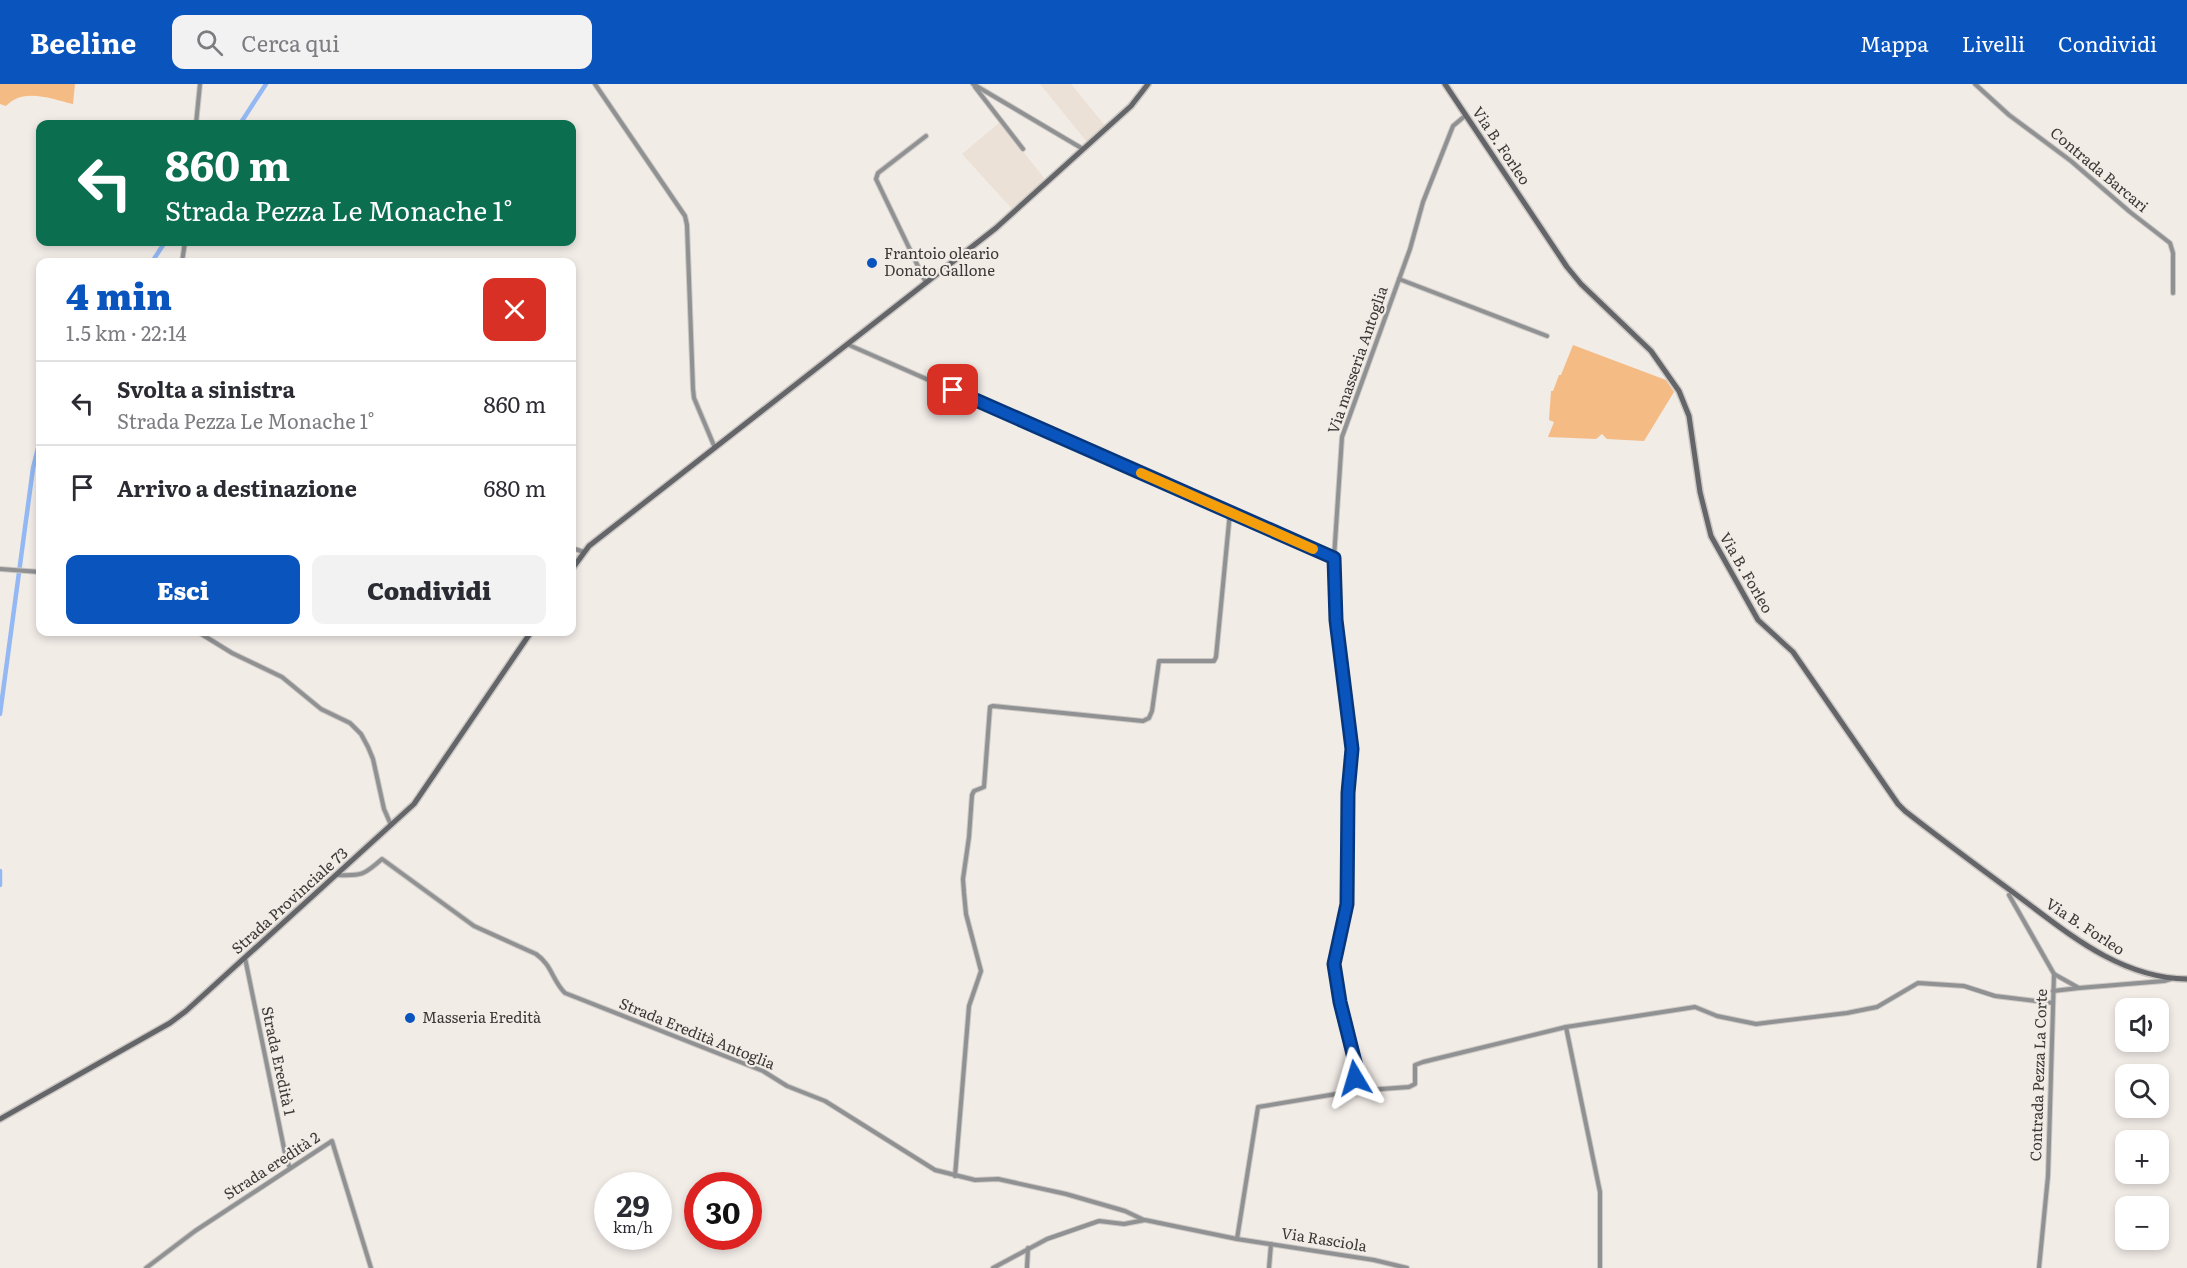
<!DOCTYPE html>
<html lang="it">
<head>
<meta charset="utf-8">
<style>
	:root { --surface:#fff; --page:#f2f2f3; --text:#2b2b33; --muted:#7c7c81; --line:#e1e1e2; --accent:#0a54be }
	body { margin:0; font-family:Literata,serif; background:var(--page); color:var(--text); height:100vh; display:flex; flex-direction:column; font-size:22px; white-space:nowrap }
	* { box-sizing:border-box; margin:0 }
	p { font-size:20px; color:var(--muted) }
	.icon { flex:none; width:33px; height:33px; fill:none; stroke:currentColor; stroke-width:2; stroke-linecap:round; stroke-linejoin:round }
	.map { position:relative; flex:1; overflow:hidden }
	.drawer { position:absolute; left:36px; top:174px; width:540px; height:378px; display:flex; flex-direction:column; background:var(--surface); border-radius:12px; box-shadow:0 3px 9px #0003 }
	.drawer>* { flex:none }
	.hud { position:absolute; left:36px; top:36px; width:540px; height:126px; border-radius:12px; box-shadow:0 3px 9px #0003; background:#0b6e4f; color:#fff; overflow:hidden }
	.buttons { position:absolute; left:2115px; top:914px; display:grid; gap:12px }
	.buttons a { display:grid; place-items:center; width:54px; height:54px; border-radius:12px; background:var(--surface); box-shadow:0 3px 9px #0003; font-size:30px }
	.speed { position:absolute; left:594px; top:1088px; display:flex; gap:12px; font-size:30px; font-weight:700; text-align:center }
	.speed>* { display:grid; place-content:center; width:78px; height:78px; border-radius:50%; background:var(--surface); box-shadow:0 3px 9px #0003; line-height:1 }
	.speed small { font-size:15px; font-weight:400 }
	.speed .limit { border:9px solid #d22; background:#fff; color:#111 }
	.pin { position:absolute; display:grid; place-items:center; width:51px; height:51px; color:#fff; margin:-26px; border-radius:12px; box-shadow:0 3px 9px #0006 }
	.me { position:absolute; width:66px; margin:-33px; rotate:353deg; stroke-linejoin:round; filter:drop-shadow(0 0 4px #0008) }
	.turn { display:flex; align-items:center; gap:21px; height:126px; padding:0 30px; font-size:27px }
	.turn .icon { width:78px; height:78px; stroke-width:2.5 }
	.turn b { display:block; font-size:42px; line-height:51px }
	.round { display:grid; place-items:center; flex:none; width:63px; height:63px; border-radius:12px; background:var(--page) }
	.headline { display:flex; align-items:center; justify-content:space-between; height:102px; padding:0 30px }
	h1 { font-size:36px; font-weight:800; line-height:45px; color:var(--accent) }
	.button { display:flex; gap:12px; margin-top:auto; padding:12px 30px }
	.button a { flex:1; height:69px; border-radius:12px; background:var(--accent); color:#fff; font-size:24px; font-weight:800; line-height:69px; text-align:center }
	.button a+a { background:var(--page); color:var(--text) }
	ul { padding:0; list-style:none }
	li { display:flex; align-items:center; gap:18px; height:84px; padding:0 30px; border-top:2px solid var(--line) }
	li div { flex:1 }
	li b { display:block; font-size:22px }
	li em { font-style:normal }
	header { display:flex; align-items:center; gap:36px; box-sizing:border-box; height:84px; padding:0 30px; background:var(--accent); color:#fff }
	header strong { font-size:28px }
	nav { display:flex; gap:33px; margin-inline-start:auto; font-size:21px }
	.search { width:420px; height:54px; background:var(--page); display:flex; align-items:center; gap:15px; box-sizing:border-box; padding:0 21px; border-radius:12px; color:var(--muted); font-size:22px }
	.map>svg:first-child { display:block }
	.built { fill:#ece1d6 }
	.green { fill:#f5bb84 }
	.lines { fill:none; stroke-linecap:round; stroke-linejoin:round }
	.canal { stroke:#93b8f3; stroke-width:4.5 }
	.minor-casing { stroke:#cdc8c4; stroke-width:6 }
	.secondary-casing { stroke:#cdc8c4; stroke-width:8 }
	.minor { stroke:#8f9193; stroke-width:4 }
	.secondary { stroke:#636569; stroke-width:5 }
	.route-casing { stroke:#06377c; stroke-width:15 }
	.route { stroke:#0a54be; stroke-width:10 }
	.slow { stroke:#f59e0b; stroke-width:10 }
	.poi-dot { fill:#0a54be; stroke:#f2ece7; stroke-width:2 }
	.labels { text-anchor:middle; stroke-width:4.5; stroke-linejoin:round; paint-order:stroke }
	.street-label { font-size:15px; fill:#3b3836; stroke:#f2ece7 }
	.poi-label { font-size:15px; fill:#3b3836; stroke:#f2ece7; text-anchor:start }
</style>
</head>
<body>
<header>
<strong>Beeline</strong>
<div class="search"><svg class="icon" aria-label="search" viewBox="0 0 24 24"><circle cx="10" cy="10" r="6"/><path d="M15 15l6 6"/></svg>Cerca qui</div>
<nav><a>Mappa</a><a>Livelli</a><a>Condividi</a></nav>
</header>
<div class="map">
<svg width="2187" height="1184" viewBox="0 0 2187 1184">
	<rect width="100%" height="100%" fill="#f2ece7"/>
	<g class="built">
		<path d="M 1040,0 L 1071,0 L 1106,43 L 1087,58 Z"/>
		<path d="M 1000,38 L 1044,94 L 1041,101 L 1013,126 L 962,70 Z"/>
	</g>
	<g class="green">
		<path d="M 0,0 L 75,0 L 73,20 C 52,15 23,3 6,22 L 0,20 Z"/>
		<path d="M 1573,261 L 1666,296 L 1674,308 L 1644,357 L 1607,355 L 1602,350 L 1596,355 L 1548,353 L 1554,338 L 1549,336 L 1551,307 L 1553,307 L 1559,291 L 1561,291 Z"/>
	</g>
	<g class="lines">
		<g class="canal">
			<path d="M 240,40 L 266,0"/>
			<path d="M 152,178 L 165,158"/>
			<path d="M 0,630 L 33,384 L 40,356"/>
			<path d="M 0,787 L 0,801"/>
		</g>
		<defs>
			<g id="minor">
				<path d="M 595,0 L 685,132 L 687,141 L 693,305 L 694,314 L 715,364"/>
				<path d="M 973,0 L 1083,65"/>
				<path d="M 1975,0 L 2009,31 L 2071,77 L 2130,128 L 2170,159 L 2173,169 L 2173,209"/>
				<path d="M 975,3 L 1023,65"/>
				<path d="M 196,40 L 200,0"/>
				<path d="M 926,52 L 878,89 L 876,95 L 926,199"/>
				<path d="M 182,178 L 185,158"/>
				<path d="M 1399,195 L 1547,252"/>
				<path d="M 849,261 L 1334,474"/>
				<path d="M 572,464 L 584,468"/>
				<path d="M 0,485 L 40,488"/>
				<path d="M 198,548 L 232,569 L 282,593 L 321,625 L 350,639 L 361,650 L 368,663 L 373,675 L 384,725 L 391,741"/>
				<path d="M 337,791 C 362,792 364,791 382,775 L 474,842 L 536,870 C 552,881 552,896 565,909 L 763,987 L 787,1002 L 825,1017 L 935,1086 L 975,1096 L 998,1095 L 1066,1110 L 1125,1127 L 1144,1136"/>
				<path d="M 2009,811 L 2054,890 L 2048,1092 L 2039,1184"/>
				<path d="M 245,874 L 286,1074 L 290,1084"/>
				<path d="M 2054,890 L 2079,904 L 2164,897 L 2171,895"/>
				<path d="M 2053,907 L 2079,904"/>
				<path d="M 1566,943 L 1600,1108 L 1600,1184"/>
				<path d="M 1354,1007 L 1356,982 L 1340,918 L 1334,880 L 1347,820 L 1348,709 L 1352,665 L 1336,536 L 1334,495 L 1334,474 L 1342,353 L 1410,165 L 1423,118 L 1453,42 L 1466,31"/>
				<path d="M 955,1092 L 969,922 L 981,887 L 966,830 L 964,809 L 963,795 L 969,753 L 972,711 L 974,707 L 984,703 L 990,623 L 993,622 L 1143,637 L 1149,634 L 1152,627 L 1159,577 L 1214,577 L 1216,573 L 1230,428"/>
				<path d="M 1237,1155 L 1374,1176 L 1407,1184"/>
				<path d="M 146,1184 L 195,1147 L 332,1057 L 371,1184"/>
				<path d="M 993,1184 L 1047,1155 L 1099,1137 L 1124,1140 L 1145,1136 L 1237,1155 L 1258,1023 L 1354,1007 L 1409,1003 L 1415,1000 L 1415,981 L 1423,978 L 1566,943 L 1695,923 L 1717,932 L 1756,940 L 1847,929 L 1877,923 L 1918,899 L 1964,902 L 1995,912 L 2053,919"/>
				<path d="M 1027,1184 L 1028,1164"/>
				<path d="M 1269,1184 L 1271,1160"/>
			</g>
			<g id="secondary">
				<path d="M 1445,0 L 1567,183 L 1581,200 L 1651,267 L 1679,307 L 1689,332 L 1700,408 L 1711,452 L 1758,536 L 1793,568 L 1898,720 L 1905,727 C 1942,756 1980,784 2018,812 C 2069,850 2120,894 2187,895"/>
				<path d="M 572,485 L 589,462 L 996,144 L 1131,22 L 1148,0"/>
				<path d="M 0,1035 L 170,939 L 186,927 L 414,720 L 531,548"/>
			</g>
		</defs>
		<use href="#minor" class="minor-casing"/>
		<use href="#secondary" class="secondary-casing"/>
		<use href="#minor" class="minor"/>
		<use href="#secondary" class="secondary"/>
	</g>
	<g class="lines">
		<defs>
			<path id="route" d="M 953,306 L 1334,474 L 1336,536 L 1352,665 L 1348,709 L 1347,820 L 1334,880 L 1340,918 L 1356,982 L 1355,994"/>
		</defs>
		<use href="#route" class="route-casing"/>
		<use href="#route" class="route"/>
		<path class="slow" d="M 1141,389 L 1313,465"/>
	</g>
	<g class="poi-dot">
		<circle cx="872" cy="179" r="6"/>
		<circle cx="410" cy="934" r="6"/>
	</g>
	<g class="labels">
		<g class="street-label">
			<text transform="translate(1501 62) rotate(56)" y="5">Via B. Forleo</text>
			<text transform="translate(2099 86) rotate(40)" y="5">Contrada Barcari</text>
			<text transform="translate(1358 276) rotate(-71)" y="5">Via masseria Antoglia</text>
			<text transform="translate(1746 489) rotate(60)" y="5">Via B. Forleo</text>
			<text transform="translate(290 817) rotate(-42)" y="5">Strada Provinciale 73</text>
			<text transform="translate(2085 843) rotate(33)" y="5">Via B. Forleo</text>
			<text transform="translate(697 950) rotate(22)" y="5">Strada Eredità Antoglia</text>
			<text transform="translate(278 977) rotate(78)" y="5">Strada Eredità 1</text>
			<text transform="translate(2039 991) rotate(-88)" y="5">Contrada Pezza La Corte</text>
			<text transform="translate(272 1082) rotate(-33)" y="5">Strada eredità 2</text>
			<text transform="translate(1324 1156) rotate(9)" y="5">Via Rasciola</text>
		</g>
		<g class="poi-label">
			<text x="884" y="175">Frantoio oleario<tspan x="884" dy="17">Donato Gallone</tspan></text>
			<text x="422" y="939">Masseria Eredità</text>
		</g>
	</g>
</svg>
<div class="buttons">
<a><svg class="icon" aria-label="sound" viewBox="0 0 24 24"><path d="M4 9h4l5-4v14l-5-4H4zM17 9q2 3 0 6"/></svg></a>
<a><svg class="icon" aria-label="search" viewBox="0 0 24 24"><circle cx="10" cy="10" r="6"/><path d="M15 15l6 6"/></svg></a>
<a>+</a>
<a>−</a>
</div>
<div class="speed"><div>29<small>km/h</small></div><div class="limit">30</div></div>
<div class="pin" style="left:953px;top:306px;background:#d93025"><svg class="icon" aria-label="arrive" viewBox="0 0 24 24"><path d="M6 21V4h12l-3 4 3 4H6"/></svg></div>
<svg class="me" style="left:1355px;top:994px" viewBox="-20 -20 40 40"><path d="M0-17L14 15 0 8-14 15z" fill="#0a54be" stroke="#fff" stroke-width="4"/></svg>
<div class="hud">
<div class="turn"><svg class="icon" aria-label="left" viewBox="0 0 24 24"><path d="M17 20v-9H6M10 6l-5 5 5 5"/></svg><div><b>860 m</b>Strada Pezza Le Monache 1°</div></div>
</div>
<section class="drawer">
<div class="headline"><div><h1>4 min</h1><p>1.5 km · 22:14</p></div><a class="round" style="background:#d93025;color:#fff"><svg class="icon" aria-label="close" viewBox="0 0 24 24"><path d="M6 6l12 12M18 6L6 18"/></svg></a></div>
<ul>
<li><svg class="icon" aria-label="left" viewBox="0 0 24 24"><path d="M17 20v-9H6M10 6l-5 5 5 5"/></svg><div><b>Svolta a sinistra</b><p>Strada Pezza Le Monache 1°</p></div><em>860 m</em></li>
<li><svg class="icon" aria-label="arrive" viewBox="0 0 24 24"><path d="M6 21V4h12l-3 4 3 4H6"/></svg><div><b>Arrivo a destinazione</b></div><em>680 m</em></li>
</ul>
<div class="button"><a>Esci</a><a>Condividi</a></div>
</section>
</div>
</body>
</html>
